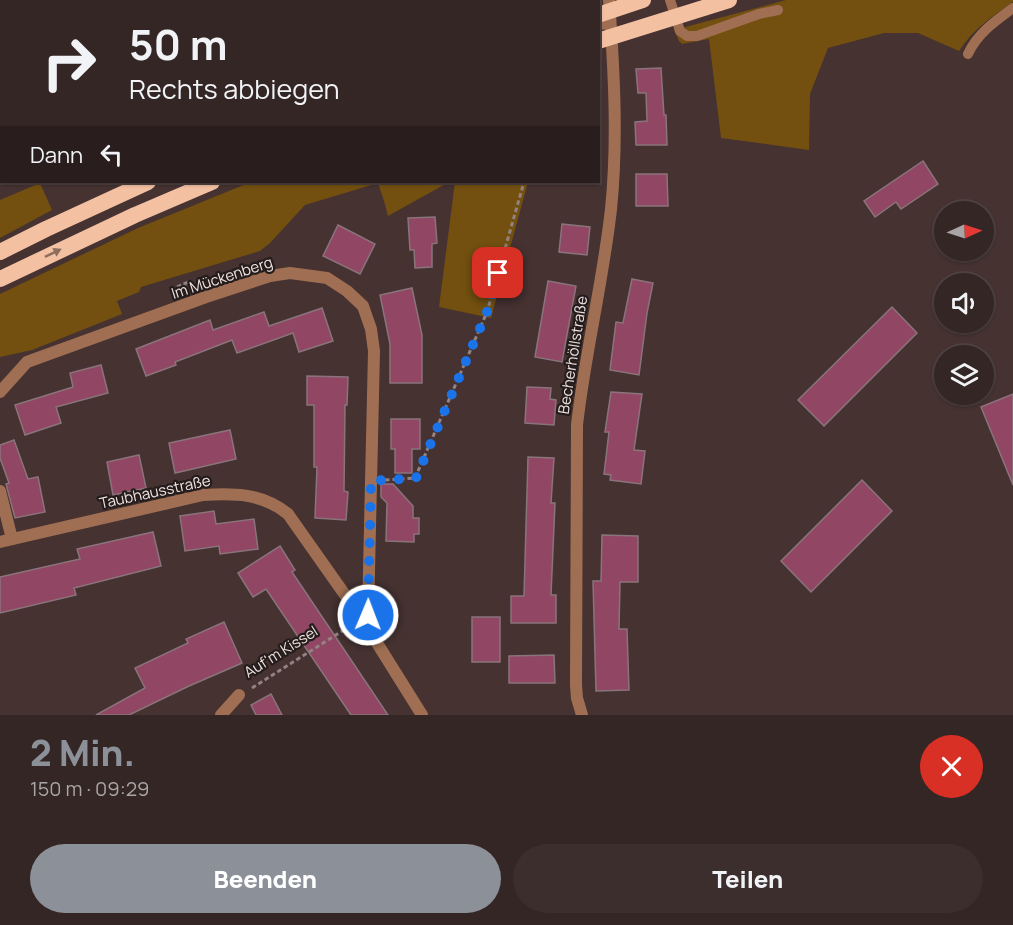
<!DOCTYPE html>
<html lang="de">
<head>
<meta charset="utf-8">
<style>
	:root { --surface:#342625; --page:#3c2e2d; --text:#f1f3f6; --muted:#a9a5a7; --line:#4e4342; --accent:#8c9099 }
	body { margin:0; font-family:Manrope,sans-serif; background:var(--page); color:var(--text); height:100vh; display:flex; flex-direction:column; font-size:22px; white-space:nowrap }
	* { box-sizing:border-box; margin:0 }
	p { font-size:20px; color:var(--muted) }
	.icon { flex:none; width:33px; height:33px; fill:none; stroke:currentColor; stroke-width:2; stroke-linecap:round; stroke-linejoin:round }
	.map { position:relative; height:715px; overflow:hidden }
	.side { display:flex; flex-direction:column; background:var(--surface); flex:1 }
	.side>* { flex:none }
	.banner { position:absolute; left:0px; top:0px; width:600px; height:183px; box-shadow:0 2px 4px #0004,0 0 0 2px var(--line); background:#342625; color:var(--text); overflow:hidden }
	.needle { width:39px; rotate:87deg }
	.controls { position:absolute; left:934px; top:201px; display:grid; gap:12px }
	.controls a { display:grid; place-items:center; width:60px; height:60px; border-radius:50%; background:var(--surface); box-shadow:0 2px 4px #0004,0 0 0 2px var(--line); font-size:30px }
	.pin { position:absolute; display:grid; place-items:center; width:51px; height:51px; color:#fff; margin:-26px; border-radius:12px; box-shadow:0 3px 9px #0006 }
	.me { position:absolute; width:66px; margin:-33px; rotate:1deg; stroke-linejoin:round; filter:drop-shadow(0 0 4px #0008) }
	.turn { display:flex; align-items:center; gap:21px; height:126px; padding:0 30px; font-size:27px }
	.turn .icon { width:78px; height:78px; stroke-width:2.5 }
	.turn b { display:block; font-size:42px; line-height:51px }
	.then { display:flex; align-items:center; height:57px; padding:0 30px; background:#0003; gap:12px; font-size:22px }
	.round { display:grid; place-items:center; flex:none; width:63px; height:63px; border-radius:32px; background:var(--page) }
	.headline { display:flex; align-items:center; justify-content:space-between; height:102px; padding:0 30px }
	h1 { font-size:36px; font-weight:800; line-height:45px; color:var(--accent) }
	.primary-button { display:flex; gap:12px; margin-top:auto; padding:12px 30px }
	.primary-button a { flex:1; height:69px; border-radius:36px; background:var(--accent); color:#fff; font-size:24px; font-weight:800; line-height:69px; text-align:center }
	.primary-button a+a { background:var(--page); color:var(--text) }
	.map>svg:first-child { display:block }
	.green { fill:#73500f }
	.building { fill:#914663; stroke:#8a747b; stroke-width:1.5 }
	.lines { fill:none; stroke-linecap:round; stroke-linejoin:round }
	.path { stroke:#928281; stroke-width:3; stroke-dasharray:4.5 3; stroke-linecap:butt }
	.service { stroke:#a06f53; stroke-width:10 }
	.minor { stroke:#a06f53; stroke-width:12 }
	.trunk { stroke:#f4c0a2; stroke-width:16 }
	.trunk-bridge { stroke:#f4c0a2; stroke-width:16 }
	.oneway { fill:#8c6e5f }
	.route { stroke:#1a73e8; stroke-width:10; stroke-dasharray:0 18 }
	.labels { text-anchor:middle; stroke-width:4.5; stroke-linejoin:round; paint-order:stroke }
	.street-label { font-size:15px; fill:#efe2e1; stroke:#251d1c }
</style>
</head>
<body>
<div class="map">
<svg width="1013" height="715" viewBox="0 0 1013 715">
	<rect width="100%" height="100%" fill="#453231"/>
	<g class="green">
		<path d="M 786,0 L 1013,0 L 1013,2 C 993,16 973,29 959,51 L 918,33 L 884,33 L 828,48 L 810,94 L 809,150 L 721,138 L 709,39 L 682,44 L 679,41 L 674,30 Z"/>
		<path d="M 251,182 L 449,182 L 388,216 L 384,201 L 378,183 L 305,205 L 270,243 L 260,251 L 141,287 L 139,292 L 117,301 L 122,314 L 32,350 L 0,357 L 0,294 L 138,228 Z"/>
		<path d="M 455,182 L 528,182 L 491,318 L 439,307 Z"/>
		<path d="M 40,183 L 52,210 L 0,238 L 0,200 Z"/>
	</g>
	<g class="building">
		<path d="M 661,68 L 664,115 L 666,115 L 667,145 L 636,145 L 635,122 L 647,121 L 646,93 L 638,93 L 636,69 Z"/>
		<path d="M 923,161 L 938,184 L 901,209 L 896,202 L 875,217 L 864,201 Z"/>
		<path d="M 636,174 L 667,174 L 668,206 L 636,206 Z"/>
		<path d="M 435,217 L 437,243 L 432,244 L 432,267 L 415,268 L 414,250 L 410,250 L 408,218 Z"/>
		<path d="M 562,224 L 590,227 L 587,255 L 559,252 Z"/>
		<path d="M 338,225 L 375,244 L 360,274 L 323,256 Z"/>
		<path d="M 632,279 L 653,283 L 647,313 L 639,375 L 610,370 L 616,322 L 623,323 Z"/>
		<path d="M 548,281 L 576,286 L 562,362 L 535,357 Z"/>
		<path d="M 412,288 L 422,335 L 422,383 L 390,383 L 390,344 L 380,295 Z"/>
		<path d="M 892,307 L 917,333 L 824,426 L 798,400 Z"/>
		<path d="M 322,308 L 333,341 L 299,352 L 293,333 L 237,353 L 232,340 L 175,362 L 176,365 L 146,376 L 136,349 L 210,320 L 213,330 L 264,312 L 269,326 Z"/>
		<path d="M 101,365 L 108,393 L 56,407 L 61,423 L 25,435 L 15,405 L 73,387 L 70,373 Z"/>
		<path d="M 307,376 L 348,377 L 347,405 L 345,405 L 344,491 L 348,492 L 346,520 L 315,518 L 317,467 L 314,467 L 314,405 L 307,405 Z"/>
		<path d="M 527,387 L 551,388 L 550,399 L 556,400 L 554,425 L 525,423 Z"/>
		<path d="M 611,392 L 642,394 L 634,450 L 645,451 L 641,484 L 610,480 L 611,475 L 604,474 L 609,432 L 605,432 Z"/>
		<path d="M 1013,394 L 1013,485 L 981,407 Z"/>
		<path d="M 391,419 L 420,419 L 420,449 L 412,449 L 412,473 L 395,473 L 395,449 L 391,449 Z"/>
		<path d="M 230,430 L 236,459 L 175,473 L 169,443 Z"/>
		<path d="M 14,440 L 28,479 L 38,477 L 45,512 L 15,518 L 6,484 L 9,483 L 0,458 L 0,445 Z"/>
		<path d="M 139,455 L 146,488 L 113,495 L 107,462 Z"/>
		<path d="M 528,457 L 554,458 L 551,503 L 555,503 L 551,595 L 556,595 L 556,623 L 511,623 L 511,596 L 524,596 Z"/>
		<path d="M 862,480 L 892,511 L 811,592 L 781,561 Z"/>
		<path d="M 381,484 L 393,484 L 413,506 L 413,518 L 419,518 L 419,534 L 414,534 L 414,542 L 386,541 L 387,503 L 381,497 Z"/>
		<path d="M 214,511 L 216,524 L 254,519 L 258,549 L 220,554 L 219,546 L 185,551 L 180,516 Z"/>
		<path d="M 153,532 L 161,566 L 74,588 L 76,595 L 0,613 L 0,577 L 80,559 L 77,549 Z"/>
		<path d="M 602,535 L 638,536 L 638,582 L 620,582 L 619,629 L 627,629 L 629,690 L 596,691 L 593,581 L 601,581 Z"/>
		<path d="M 280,546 L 295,570 L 292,572 L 388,715 L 351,715 L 266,589 L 253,597 L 238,573 Z"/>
		<rect x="472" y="617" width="28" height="45"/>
		<path d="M 224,622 L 242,663 L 189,686 L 129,715 L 96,715 L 145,688 L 135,668 L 188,643 L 186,639 Z"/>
		<path d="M 554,655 L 555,683 L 509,683 L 509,656 Z"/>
		<path d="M 271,694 L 282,715 L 256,715 L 251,705 Z"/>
	</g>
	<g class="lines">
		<g class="path">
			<path d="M 539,0 L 539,2"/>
			<path d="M 184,284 L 191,281"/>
			<path d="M 177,287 L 184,284 L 187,290"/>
			<path d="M 385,480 L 415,478 L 487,312 L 524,182"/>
			<path d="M 252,688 L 350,626"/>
		</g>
		<g class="service">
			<path d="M 670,0 L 680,31 L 687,36 L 697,36 L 759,14 L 778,10"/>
			<path d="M 598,25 L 610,24"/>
			<path d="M 968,54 C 977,34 995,21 1013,8"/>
		</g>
		<g class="minor">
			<path d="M 0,392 L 27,362 L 206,297 L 270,276 L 290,273 L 327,278 L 347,291 L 363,306 L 371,329 L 374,351 L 368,615 L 362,619"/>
			<path d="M 0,491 L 12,539"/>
			<path d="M 0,542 L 203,495 C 234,493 262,493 288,514 L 362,619 L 422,715"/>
			<path d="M 221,715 L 239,695"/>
			<path d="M 582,715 L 577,698 L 576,685 L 577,425 C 585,353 603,282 611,209 C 618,140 614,70 609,0"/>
		</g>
		<g class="trunk">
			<path d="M 0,252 L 46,229 L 148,182"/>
			<path d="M 0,279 L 135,215 L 212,182"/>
		</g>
		<g class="trunk-bridge">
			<path d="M 598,15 L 643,0"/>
			<path d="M 598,41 L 729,0"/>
		</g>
	</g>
	<defs><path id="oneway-solid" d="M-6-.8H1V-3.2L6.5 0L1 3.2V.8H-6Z" transform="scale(1.5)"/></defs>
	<use class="oneway" href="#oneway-solid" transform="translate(53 253) rotate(-26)"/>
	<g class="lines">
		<path class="route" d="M 368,615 L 371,481 L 416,478 L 487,312 L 498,273"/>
	</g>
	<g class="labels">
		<g class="street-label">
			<text transform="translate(222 278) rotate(-18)" y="5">Im Mückenberg</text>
			<text transform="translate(573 355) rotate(-81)" y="5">Becherhöllstraße</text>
			<text transform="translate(155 492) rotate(-12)" y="5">Taubhausstraße</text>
			<text transform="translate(281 652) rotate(-32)" y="5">Auf'm Kissel</text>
		</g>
	</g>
</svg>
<div class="controls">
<a><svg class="needle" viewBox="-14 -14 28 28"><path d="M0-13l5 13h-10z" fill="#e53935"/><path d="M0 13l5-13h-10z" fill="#a9a5a7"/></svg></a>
<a><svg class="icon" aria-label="sound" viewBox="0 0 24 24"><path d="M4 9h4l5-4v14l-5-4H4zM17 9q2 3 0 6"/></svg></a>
<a><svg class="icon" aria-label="layers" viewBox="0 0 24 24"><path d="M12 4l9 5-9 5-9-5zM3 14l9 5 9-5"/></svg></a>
</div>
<div class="pin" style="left:498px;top:273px;background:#d93025"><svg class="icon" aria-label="arrive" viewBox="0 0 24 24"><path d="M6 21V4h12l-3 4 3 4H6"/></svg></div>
<svg class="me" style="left:368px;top:615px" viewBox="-20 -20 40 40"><circle r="17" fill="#1a73e8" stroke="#fff" stroke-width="3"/><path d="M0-11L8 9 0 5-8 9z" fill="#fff"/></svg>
<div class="banner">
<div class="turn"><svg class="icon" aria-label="right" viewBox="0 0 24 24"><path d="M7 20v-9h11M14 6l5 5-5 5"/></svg><div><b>50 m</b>Rechts abbiegen</div></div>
<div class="then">Dann<svg class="icon" aria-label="left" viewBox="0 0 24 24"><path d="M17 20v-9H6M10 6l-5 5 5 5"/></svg></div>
</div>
</div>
<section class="side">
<div class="headline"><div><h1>2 Min.</h1><p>150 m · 09:29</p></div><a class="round" style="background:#d93025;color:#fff"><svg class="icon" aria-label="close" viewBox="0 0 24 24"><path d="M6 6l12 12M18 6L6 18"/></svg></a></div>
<div class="primary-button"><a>Beenden</a><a>Teilen</a></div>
</section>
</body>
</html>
